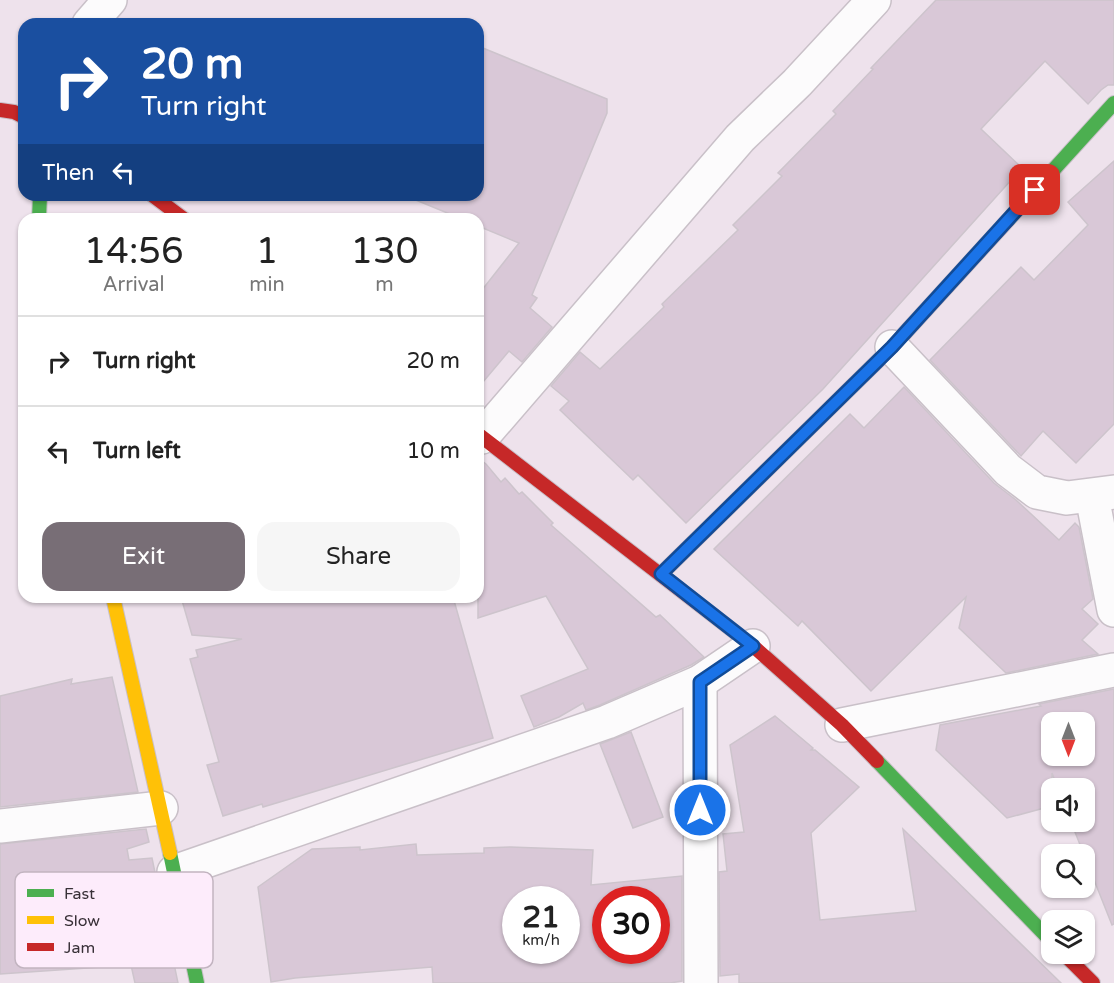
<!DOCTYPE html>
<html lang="en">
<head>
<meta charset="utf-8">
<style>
	:root { --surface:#fff; --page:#f6f6f6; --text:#222; --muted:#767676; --line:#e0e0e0; --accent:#786e76 }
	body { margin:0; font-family:"Varela Round",sans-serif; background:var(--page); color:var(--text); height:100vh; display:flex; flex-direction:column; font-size:22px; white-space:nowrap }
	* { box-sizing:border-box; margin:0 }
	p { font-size:20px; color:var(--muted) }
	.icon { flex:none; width:33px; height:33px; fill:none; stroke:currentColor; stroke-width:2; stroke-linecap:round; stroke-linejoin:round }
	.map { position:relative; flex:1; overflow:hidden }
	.panel { position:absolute; left:18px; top:213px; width:466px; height:390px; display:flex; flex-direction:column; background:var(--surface); border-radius:18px; box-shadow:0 2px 4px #0004 }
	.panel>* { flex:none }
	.top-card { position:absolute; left:18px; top:18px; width:466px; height:183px; border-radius:18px; box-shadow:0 2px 4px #0004; background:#1a4fa0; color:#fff; overflow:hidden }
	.needle { width:39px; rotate:180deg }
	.fabs { position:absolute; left:1041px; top:712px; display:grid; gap:12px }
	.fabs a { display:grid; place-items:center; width:54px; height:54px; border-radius:12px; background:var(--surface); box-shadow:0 2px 4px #0004; font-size:30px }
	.speed { position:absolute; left:502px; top:886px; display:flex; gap:12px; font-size:30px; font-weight:700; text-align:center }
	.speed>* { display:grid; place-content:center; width:78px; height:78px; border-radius:50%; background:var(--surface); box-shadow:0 2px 4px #0004; line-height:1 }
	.speed small { font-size:15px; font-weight:400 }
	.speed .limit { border:9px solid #d22; background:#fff; color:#111 }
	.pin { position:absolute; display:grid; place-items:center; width:51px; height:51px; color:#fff; margin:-26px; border-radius:12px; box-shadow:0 3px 9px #0006 }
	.me { position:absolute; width:66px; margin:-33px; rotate:0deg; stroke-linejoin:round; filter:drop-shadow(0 0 4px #0008) }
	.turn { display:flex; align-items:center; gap:21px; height:126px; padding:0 24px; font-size:27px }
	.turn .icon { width:78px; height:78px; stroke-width:2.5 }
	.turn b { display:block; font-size:42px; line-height:51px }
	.then { display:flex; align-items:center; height:57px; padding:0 24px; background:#0003; gap:12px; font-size:22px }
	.eta { display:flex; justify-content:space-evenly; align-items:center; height:102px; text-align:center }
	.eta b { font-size:36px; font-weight:600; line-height:42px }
	.primary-button { display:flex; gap:12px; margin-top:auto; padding:12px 24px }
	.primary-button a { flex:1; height:69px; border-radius:18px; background:var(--accent); color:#fff; font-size:24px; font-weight:600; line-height:69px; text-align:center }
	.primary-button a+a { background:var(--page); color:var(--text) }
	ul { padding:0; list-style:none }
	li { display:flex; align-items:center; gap:18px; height:90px; padding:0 24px; border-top:2px solid var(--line) }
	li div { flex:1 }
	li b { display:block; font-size:22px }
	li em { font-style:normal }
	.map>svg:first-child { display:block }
	.building { fill:#d9c8d7; stroke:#cdc4cc; stroke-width:1.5; fill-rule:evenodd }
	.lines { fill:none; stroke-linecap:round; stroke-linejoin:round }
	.street-casing { stroke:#c9c0c8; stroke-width:36 }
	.fast-casing { stroke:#c9c0c8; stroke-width:16 }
	.slow-casing { stroke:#c9c0c8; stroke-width:16 }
	.jam-casing { stroke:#c9c0c8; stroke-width:16 }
	.street { stroke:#fcfbfc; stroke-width:33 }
	.fast { stroke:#4caf50; stroke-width:14 }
	.slow { stroke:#ffc107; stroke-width:14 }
	.jam { stroke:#c62828; stroke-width:14 }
	.route-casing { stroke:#114b97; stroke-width:15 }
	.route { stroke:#1a73e8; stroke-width:10 }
	.key { fill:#fdecfb; stroke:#c2b4c0; stroke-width:1.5 }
	.key-label { font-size:16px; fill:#383037 }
</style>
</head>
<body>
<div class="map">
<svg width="1114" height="983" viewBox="0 0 1114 983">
	<rect width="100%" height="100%" fill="#eee2ec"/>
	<g class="building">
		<path d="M 936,0 L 1114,0 L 1114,85 L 1108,85 L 1101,90 L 1088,104 L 1045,61 L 981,129 L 1022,168 L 823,389 L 686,523 L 638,475 L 633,480 L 560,410 L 569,401 L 551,386 L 580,352 L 600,369 L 664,307 L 662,304 L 738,230 L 733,225 L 782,176 L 778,173 L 836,114 L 833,111 L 873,69 L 871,68 Z"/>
		<path d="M 478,46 L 607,99 L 607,113 L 532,295 L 537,298 L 530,308 L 552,327 L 522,362 L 509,351 L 478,388 L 478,295 L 519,243 L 478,226 L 478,219 L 462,219 L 406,196 L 478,195 Z"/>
		<path d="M 1114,161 L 1114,424 L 1076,463 L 1043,431 L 1021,456 L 930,360 L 1021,267 L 1034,280 L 1088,225 L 1068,202 Z"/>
		<path d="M 904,387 L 994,483 L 1016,500 L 1059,540 L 1075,523 L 1079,527 L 1093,599 L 1082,609 L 1098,624 L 1082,640 L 1098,654 L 1006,673 L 959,628 L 966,597 L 871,691 L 802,621 L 798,626 L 714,549 L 850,414 L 864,428 Z"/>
		<path d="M 478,458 L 486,464 L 501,482 L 505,478 L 519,494 L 522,492 L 553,523 L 551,525 L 656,617 L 660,615 L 704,657 L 691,665 L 600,705 L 586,710 L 583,703 L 559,717 L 534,727 L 521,696 L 588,669 L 546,596 L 478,618 Z"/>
		<path d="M 181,597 L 453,597 L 493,738 L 263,807 L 262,804 L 223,816 L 207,765 L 219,762 L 190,659 L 198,657 L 196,650 L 242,639 L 192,635 Z"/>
		<path d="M 112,677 L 138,792 L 0,807 L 0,696 L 72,679 L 71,684 Z"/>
		<path d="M 1114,689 L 1114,924 L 1112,925 L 1071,822 L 1084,822 L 1084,789 L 1058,789 L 1052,773 L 1052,806 L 1007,818 L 936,750 L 940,725 L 1041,706 L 1039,704 ZM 1052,723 L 1084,723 L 1084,756 L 1052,756 Z"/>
		<path d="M 775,716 L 813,748 L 811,750 L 815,750 L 859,787 L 811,833 L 820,920 L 916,911 L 903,829 L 1061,983 L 739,983 L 739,974 L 720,976 L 719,872 L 727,871 L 723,834 L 744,832 L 730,745 Z"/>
		<path d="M 631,732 L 663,817 L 633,828 L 600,744 Z"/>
		<path d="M 146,829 L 149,842 L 127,849 L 129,860 L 152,858 L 178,983 L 135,983 L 131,965 L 0,974 L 0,844 Z"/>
		<path d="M 416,844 L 417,855 L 484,853 L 484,848 L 510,847 L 593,850 L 591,885 L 682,876 L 682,981 L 670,983 L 433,983 L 432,967 L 295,978 L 271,982 L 258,887 L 312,849 L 360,847 L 360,850 ZM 516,900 L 567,900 L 567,951 L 516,951 ZM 606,900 L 657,900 L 657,951 L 606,951 Z"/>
	</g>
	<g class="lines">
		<defs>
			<g id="street">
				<path d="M 89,24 L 110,0"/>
				<path d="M 892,347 L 1008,470 L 1037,492 L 1067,498 L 1114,492"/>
				<path d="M 482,437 L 740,138 L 797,83 L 874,0"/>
				<path d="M 1092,496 L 1114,610"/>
				<path d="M 700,682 L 701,983"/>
				<path d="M 842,725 L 1114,670"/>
				<path d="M 0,826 L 161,808"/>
				<path d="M 174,872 L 607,722 L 700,682 L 753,646"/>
			</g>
			<g id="fast">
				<path d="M 39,219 L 40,195"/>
				<path d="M 1008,220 L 1114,103"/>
				<path d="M 877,761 L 1052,942"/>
				<path d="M 170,853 L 197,983"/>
			</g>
			<path id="slow" d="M 113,597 L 170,853"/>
			<g id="jam">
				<path d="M 0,110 L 14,112 L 24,117"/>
				<path d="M 152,195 L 184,219"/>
				<path d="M 478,434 L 753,646 L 842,725 L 877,761"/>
				<path d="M 661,574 L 892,347 L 1008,220"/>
				<path d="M 1064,954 L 1093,983"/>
			</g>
		</defs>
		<use href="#street" class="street-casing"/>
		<use href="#fast" class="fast-casing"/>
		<use href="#slow" class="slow-casing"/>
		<use href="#jam" class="jam-casing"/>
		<use href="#street" class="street"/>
		<use href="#fast" class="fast"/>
		<use href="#slow" class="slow"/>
		<use href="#jam" class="jam"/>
	</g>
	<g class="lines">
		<defs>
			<path id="route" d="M 700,810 L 700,682 L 753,646 L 661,574 L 892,347 L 1035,190"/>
		</defs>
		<use href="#route" class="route-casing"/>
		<use href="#route" class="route"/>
	</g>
	<rect x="15" y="872" width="198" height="96" rx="9" class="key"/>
	<rect x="27" y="889" width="27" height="8" fill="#4caf50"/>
	<rect x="27" y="916" width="27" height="8" fill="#ffc107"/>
	<rect x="27" y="943" width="27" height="8" fill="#c62828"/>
	<g class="key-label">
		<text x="64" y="899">Fast</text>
		<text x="64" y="926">Slow</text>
		<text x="64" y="953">Jam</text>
	</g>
</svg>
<div class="fabs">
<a><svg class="needle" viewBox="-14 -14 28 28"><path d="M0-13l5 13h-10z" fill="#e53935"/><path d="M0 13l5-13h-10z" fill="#767676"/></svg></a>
<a><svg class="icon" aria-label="sound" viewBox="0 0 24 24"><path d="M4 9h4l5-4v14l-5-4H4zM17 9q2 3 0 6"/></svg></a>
<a><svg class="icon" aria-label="search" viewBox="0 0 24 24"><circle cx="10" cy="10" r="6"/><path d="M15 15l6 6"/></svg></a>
<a><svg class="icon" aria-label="layers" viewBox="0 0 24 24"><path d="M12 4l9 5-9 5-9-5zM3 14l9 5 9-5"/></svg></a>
</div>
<div class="speed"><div>21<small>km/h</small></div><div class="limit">30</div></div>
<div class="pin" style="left:1035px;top:190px;background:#d93025"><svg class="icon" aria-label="arrive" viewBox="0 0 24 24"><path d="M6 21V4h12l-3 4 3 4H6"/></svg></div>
<svg class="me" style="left:700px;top:810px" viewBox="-20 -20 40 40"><circle r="17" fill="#1a73e8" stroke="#fff" stroke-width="3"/><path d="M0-11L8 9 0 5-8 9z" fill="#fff"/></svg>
<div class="top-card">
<div class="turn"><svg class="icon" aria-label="right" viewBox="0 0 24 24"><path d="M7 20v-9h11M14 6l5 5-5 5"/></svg><div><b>20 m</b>Turn right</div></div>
<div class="then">Then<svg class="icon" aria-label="left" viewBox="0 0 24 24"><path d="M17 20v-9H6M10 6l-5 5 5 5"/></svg></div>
</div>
<section class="panel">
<div class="eta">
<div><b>14:56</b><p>Arrival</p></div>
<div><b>1</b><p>min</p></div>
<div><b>130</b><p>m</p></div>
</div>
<ul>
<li><svg class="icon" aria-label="right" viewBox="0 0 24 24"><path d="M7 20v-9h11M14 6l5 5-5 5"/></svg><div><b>Turn right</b></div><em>20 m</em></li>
<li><svg class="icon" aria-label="left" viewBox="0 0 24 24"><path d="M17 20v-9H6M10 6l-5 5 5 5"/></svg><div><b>Turn left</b></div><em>10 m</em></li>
</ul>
<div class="primary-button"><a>Exit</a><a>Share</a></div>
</section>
</div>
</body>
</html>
